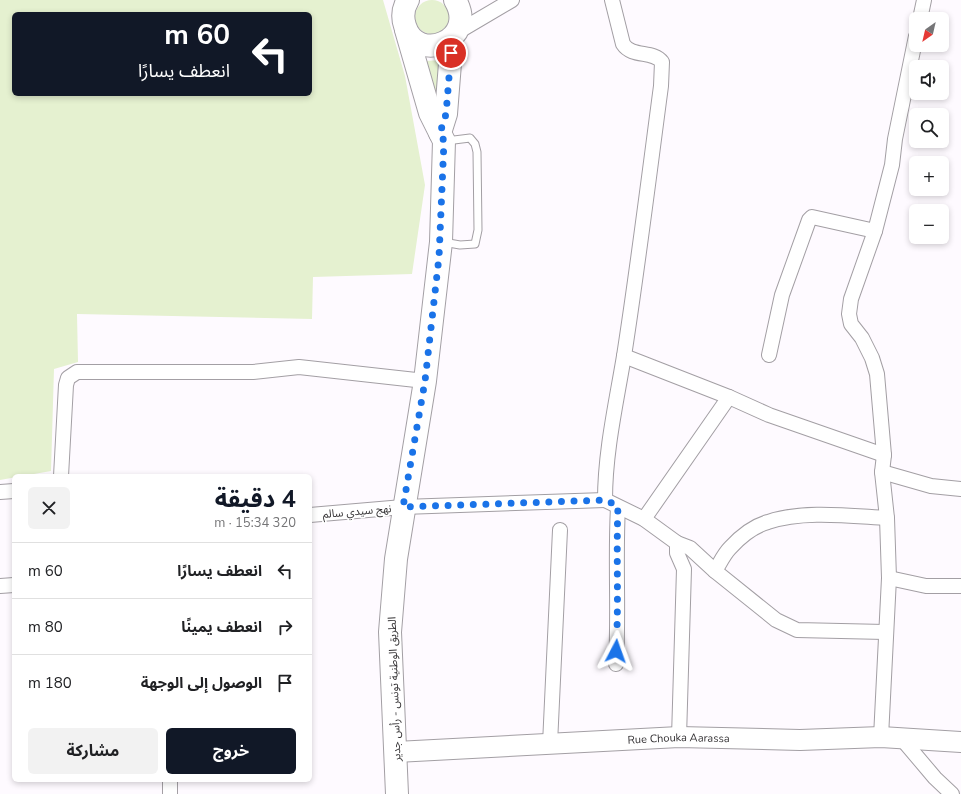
<!DOCTYPE html>
<html lang="ar">
<head>
<meta charset="utf-8">
<style>
	:root { --surface:#fff; --page:#f2f2f2; --text:#202124; --muted:#757577; --line:#e0e0e0; --accent:#111827 }
	body { margin:0; font-family:"Nunito Sans","Noto Sans Arabic",sans-serif; background:var(--page); color:var(--text); direction:rtl; height:100vh; display:flex; flex-direction:column; font-size:15px; white-space:nowrap }
	* { box-sizing:border-box; margin:0 }
	p { font-size:13px; color:var(--muted) }
	.icon { flex:none; width:22px; height:22px; fill:none; stroke:currentColor; stroke-width:2; stroke-linecap:round; stroke-linejoin:round }
	.map { position:relative; flex:1; overflow:hidden; direction:ltr }
	.drawer { position:absolute; left:12px; top:474px; width:300px; height:308px; display:flex; flex-direction:column; background:var(--surface); border-radius:6px; box-shadow:0 2px 6px #0003; direction:rtl }
	.drawer>* { flex:none }
	.top-card { position:absolute; left:12px; top:12px; width:300px; height:84px; border-radius:6px; box-shadow:0 2px 6px #0003; direction:rtl; background:#111827; color:#fff; overflow:hidden }
	.needle { width:26px; rotate:214deg }
	.buttons { position:absolute; left:909px; top:12px; display:grid; gap:8px }
	.buttons a { display:grid; place-items:center; width:40px; height:40px; border-radius:6px; background:var(--surface); box-shadow:0 2px 6px #0003; font-size:20px }
	.pin { position:absolute; display:grid; place-items:center; width:34px; height:34px; color:#fff; margin:-17px; border:2px solid #fff; border-radius:50%; box-shadow:0 1px 4px #0007 }
	.me { position:absolute; width:44px; margin:-22px; rotate:4deg; stroke-linejoin:round; filter:drop-shadow(0 0 3px #0008) }
	.turn { display:flex; align-items:center; gap:14px; height:84px; padding:0 16px; font-size:18px }
	.turn .icon { width:52px; height:52px; stroke-width:2.5 }
	.turn b { display:block; font-size:28px; line-height:34px }
	.round { display:grid; place-items:center; flex:none; width:42px; height:42px; border-radius:6px; background:var(--page) }
	.overview { display:flex; align-items:center; justify-content:space-between; height:68px; padding:0 16px }
	h1 { font-size:24px; font-weight:700; line-height:30px; color:var(--accent) }
	.cta { display:flex; gap:8px; margin-top:auto; padding:8px 16px }
	.cta a { flex:1; height:46px; border-radius:6px; background:var(--accent); color:#fff; font-size:16px; font-weight:700; line-height:46px; text-align:center }
	.cta a+a { background:var(--page); color:var(--text) }
	ul { padding:0; list-style:none }
	li { display:flex; align-items:center; gap:12px; height:56px; padding:0 16px; border-top:1px solid var(--line) }
	li div { flex:1 }
	li b { display:block; font-size:15px }
	li em { font-style:normal }
	.map>svg:first-child { display:block }
	.green { fill:#e5f1d0; fill-rule:evenodd }
	.lines { fill:none; stroke-linecap:round; stroke-linejoin:round }
	.service-casing { stroke:#a39fa4; stroke-width:9 }
	.minor-casing { stroke:#a39fa4; stroke-width:16 }
	.secondary-casing { stroke:#a39fa4; stroke-width:22 }
	.primary-casing { stroke:#a39fa4; stroke-width:24 }
	.service { stroke:#fff; stroke-width:7 }
	.minor { stroke:#fff; stroke-width:14 }
	.secondary { stroke:#fff; stroke-width:20 }
	.primary { stroke:#fff; stroke-width:22 }
	.route { stroke:#1a73e8; stroke-width:7; stroke-dasharray:0 12.6 }
	.labels { text-anchor:middle; stroke-width:3.5; stroke-linejoin:round; paint-order:stroke }
	.street-label { font-size:11px; fill:#343234; stroke:#fff }
</style>
</head>
<body>
<div class="map">
<svg width="961" height="794" viewBox="0 0 961 794">
	<rect width="100%" height="100%" fill="#fefaff"/>
	<g class="green">
		<circle cx="432" cy="17" r="17"/>
		<path d="M 0,0 L 383,0 L 405,76 L 425,185 L 412,274 L 313,277 L 312,319 L 77,314 L 78,362 L 54,369 L 51,471 L 0,480 ZM 14,14 L 310,14 L 310,94 L 14,94 Z"/>
		<path d="M 443,60 L 439,101 L 425,61 Z"/>
	</g>
	<g class="lines">
		<defs>
			<path id="service" d="M 443,242 L 460,245 L 475,244 L 478,230 L 477,152 L 475,144 L 470,138 L 446,141"/>
			<g id="minor">
				<path d="M 612,0 L 623,44 C 632,58 653,50 662,62 L 661,86 C 649,176 638,266 624,356 C 616,404 605,452 605,500 L 644,519 L 677,543 L 677,553 L 684,569 L 679,737"/>
				<path d="M 920,19 L 924,0"/>
				<path d="M 456,33 L 512,0"/>
				<path d="M 769,355 L 782,295 L 809,220 L 812,217 L 875,231"/>
				<path d="M 624,356 L 729,397 L 769,415 L 884,455"/>
				<path d="M 882,472 L 931,486 L 961,489"/>
				<path d="M 61,476 L 66,385 L 68,378 L 77,372 L 253,372 L 299,367 L 425,381"/>
				<path d="M 0,492 L 14,491"/>
				<path d="M 310,515 L 403,507 L 605,500"/>
				<path d="M 644,519 L 729,397"/>
				<path d="M 677,543 L 690,548 L 715,571 L 776,620 L 797,630 L 885,632"/>
				<path d="M 715,571 C 720,563 724,554 730,548 C 740,537 754,526 768,522 C 803,510 850,516 887,518"/>
				<path d="M 889,578 L 926,586 L 961,586"/>
				<path d="M 0,586 L 14,585"/>
				<path d="M 616,664 C 619,612 615,559 618,507"/>
				<path d="M 881,737 L 889,578 L 887,518 L 882,472 L 884,455 L 877,374 L 872,358 L 862,338 L 851,324 L 849,314 L 851,299 L 875,231 L 892,165 L 895,139 L 916,36"/>
				<path d="M 902,739 L 935,778 L 952,794"/>
				<path d="M 550,744 L 560,530"/>
				<path d="M 170,780 L 170,794"/>
			</g>
			<g id="secondary">
				<path id="s1" d="M 396,752 L 679,737 L 800,740 L 881,737 L 961,742"/>
			</g>
			<g id="primary">
				<path d="M 408,0 C 403,8 402,17 405,26 C 417,65 479,40 455,0"/>
				<path d="M 440,133 L 446,114 L 452,38"/>
				<path d="M 397,794 L 390,632 L 396,559 L 425,381 L 441,242 L 444,141 L 430,113 L 406,30"/>
			</g>
		</defs>
		<use href="#service" class="service-casing"/>
		<use href="#minor" class="minor-casing"/>
		<use href="#secondary" class="secondary-casing"/>
		<use href="#primary" class="primary-casing"/>
		<use href="#service" class="service"/>
		<use href="#minor" class="minor"/>
		<use href="#secondary" class="secondary"/>
		<use href="#primary" class="primary"/>
	</g>
	<g class="lines">
		<path class="route" d="M 451,53 L 446,114 L 440,133 L 444,141 L 439,257 L 425,381 L 403,507 L 605,500 L 618,506 C 616,555 619,603 616,651"/>
	</g>
	<g class="labels">
		<g class="street-label">
			<text transform="translate(357 511) rotate(-5)" y="4">نهج سيدي سالم</text>
			<text transform="translate(394 689) rotate(-92)" y="4">الطريق الوطنية تونس - رأس جدير</text>
			<text dy="4" stroke="none"><textPath href="#s1" startOffset="283">Rue Chouka Aarassa</textPath></text>
		</g>
	</g>
</svg>
<div class="buttons">
<a><svg class="needle" viewBox="-14 -14 28 28"><path d="M0-13l5 13h-10z" fill="#e53935"/><path d="M0 13l5-13h-10z" fill="#757577"/></svg></a>
<a><svg class="icon" aria-label="sound" viewBox="0 0 24 24"><path d="M4 9h4l5-4v14l-5-4H4zM17 9q2 3 0 6"/></svg></a>
<a><svg class="icon" aria-label="search" viewBox="0 0 24 24"><circle cx="10" cy="10" r="6"/><path d="M15 15l6 6"/></svg></a>
<a>+</a>
<a>−</a>
</div>
<div class="pin" style="left:451px;top:53px;background:#d93025"><svg class="icon" aria-label="arrive" viewBox="0 0 24 24"><path d="M6 21V4h12l-3 4 3 4H6"/></svg></div>
<svg class="me" style="left:616px;top:651px" viewBox="-20 -20 40 40"><path d="M0-17L14 15 0 8-14 15z" fill="#1a73e8" stroke="#fff" stroke-width="4"/></svg>
<div class="top-card">
<div class="turn"><svg class="icon" aria-label="left" viewBox="0 0 24 24"><path d="M17 20v-9H6M10 6l-5 5 5 5"/></svg><div><b>60 m</b>انعطف يسارًا</div></div>
</div>
<section class="drawer">
<div class="overview"><div><h1>4 دقيقة</h1><p>320 m · 15:34</p></div><a class="round"><svg class="icon" aria-label="close" viewBox="0 0 24 24"><path d="M6 6l12 12M18 6L6 18"/></svg></a></div>
<ul>
<li><svg class="icon" aria-label="left" viewBox="0 0 24 24"><path d="M17 20v-9H6M10 6l-5 5 5 5"/></svg><div><b>انعطف يسارًا</b></div><em>60 m</em></li>
<li><svg class="icon" aria-label="right" viewBox="0 0 24 24"><path d="M7 20v-9h11M14 6l5 5-5 5"/></svg><div><b>انعطف يمينًا</b></div><em>80 m</em></li>
<li><svg class="icon" aria-label="arrive" viewBox="0 0 24 24"><path d="M6 21V4h12l-3 4 3 4H6"/></svg><div><b>الوصول إلى الوجهة</b></div><em>180 m</em></li>
</ul>
<div class="cta"><a>خروج</a><a>مشاركة</a></div>
</section>
</div>
</body>
</html>
